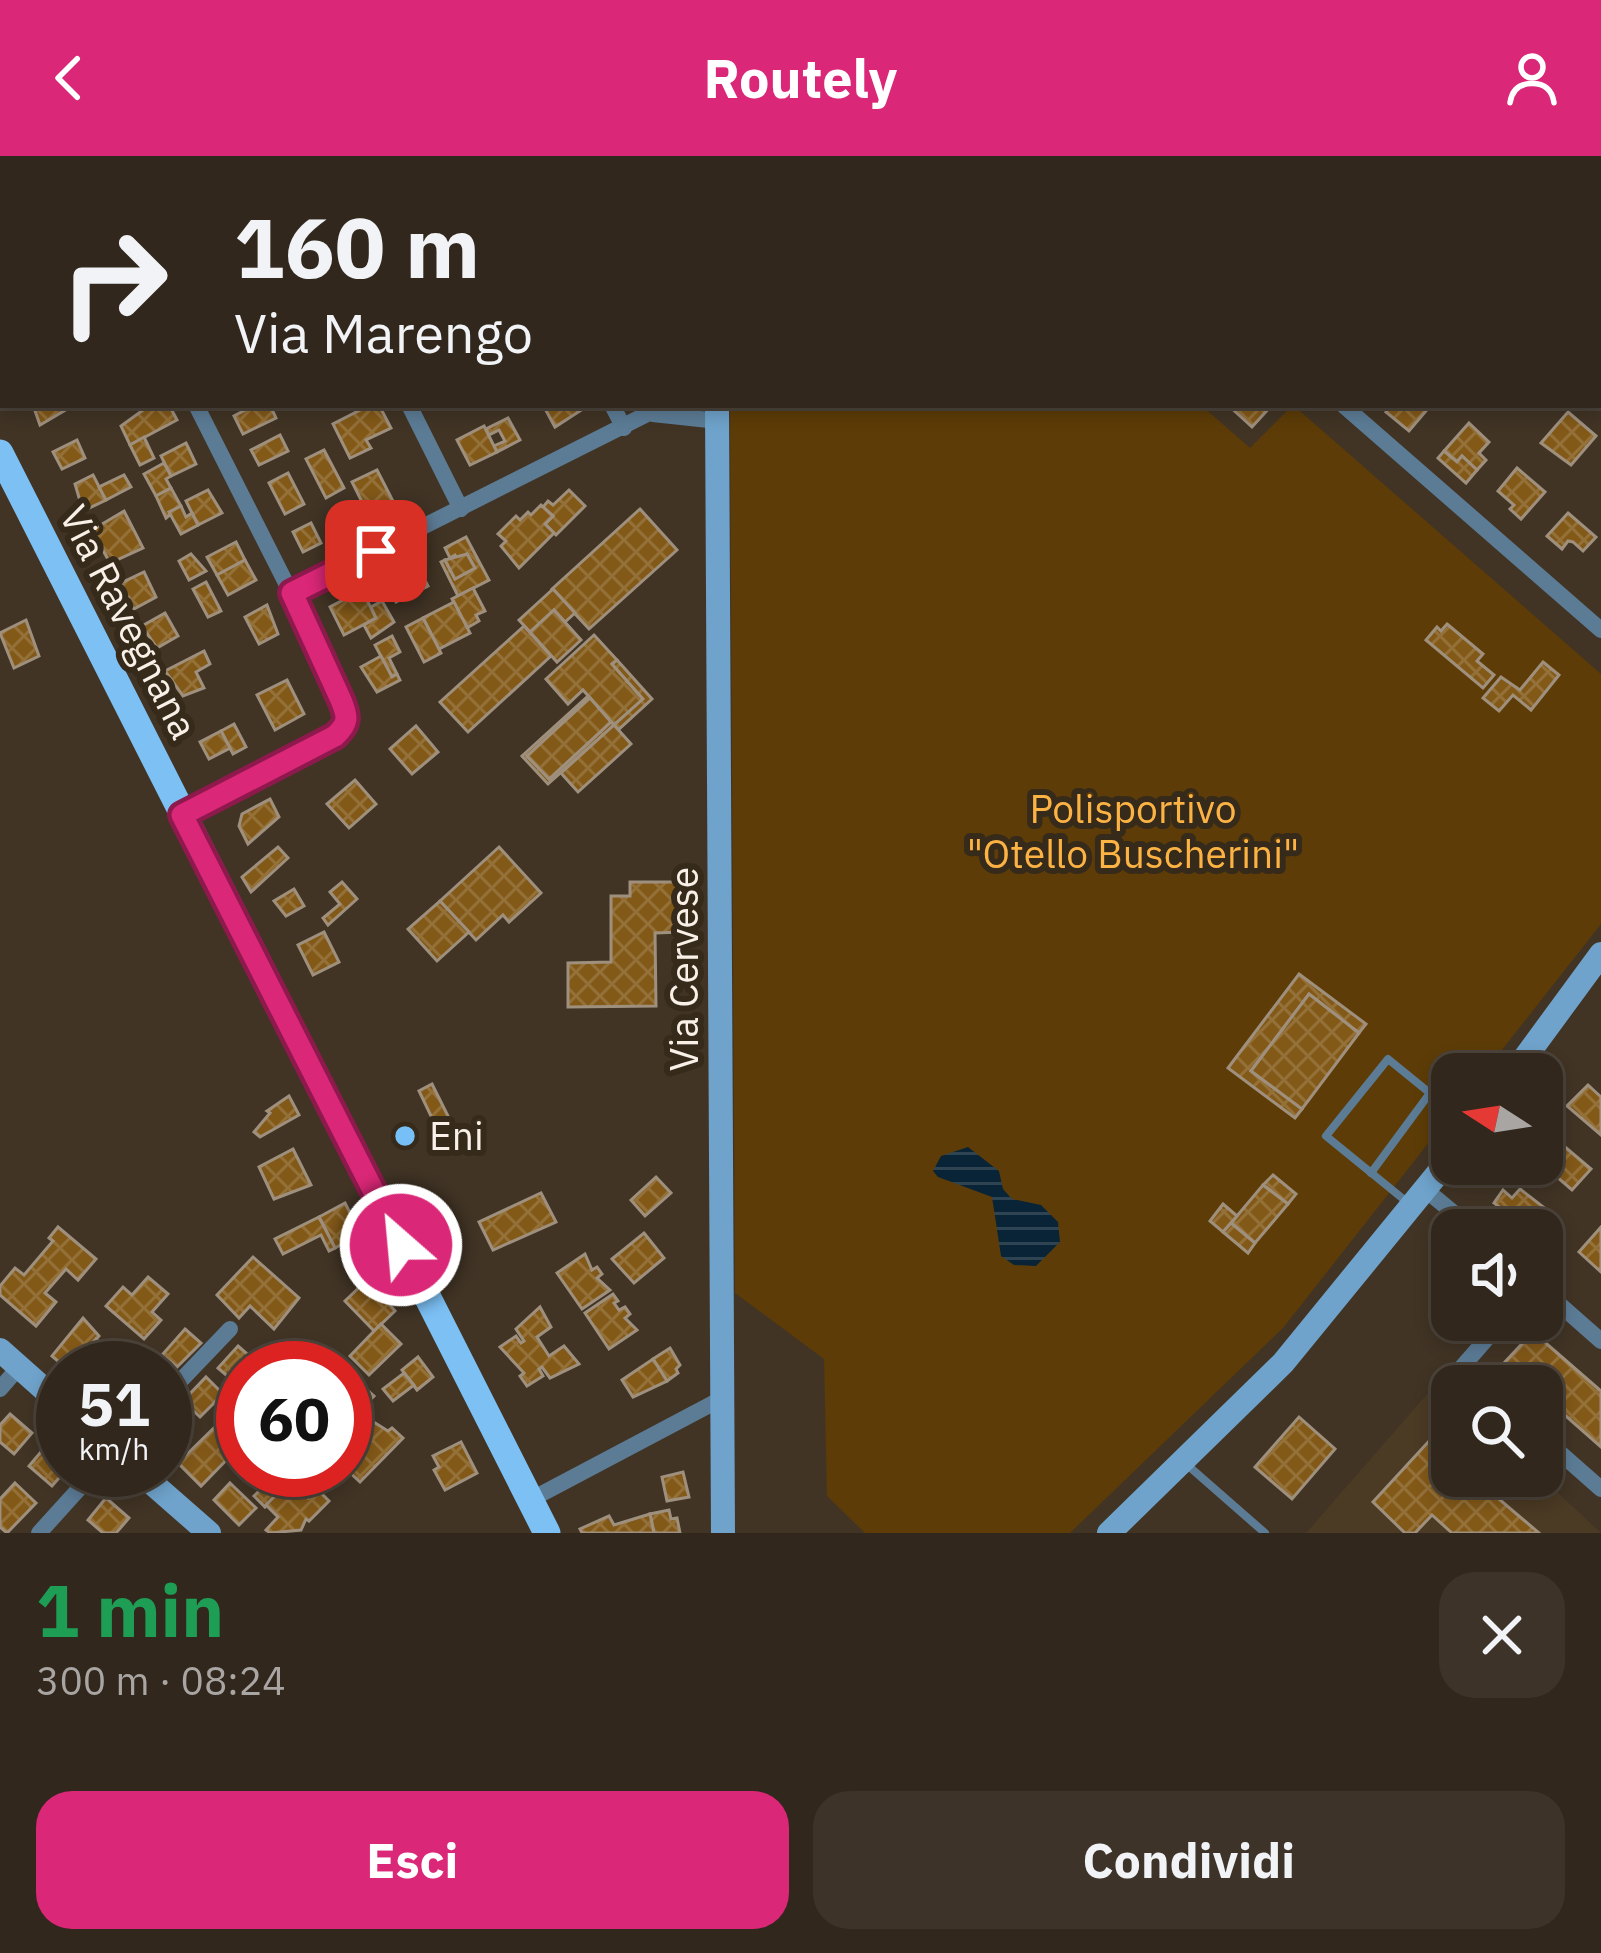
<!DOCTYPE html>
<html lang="it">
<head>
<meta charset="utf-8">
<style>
	:root { --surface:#31271c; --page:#3d3329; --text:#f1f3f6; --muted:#a8a5a3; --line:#4c443b; --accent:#db2777 }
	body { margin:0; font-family:"IBM Plex Sans",sans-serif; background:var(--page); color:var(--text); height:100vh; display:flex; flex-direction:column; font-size:45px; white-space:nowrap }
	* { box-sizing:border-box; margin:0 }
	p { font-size:39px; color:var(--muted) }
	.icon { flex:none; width:66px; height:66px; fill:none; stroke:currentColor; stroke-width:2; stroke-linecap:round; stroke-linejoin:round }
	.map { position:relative; height:1377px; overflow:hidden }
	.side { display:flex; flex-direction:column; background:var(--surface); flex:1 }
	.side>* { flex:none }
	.hud { position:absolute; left:0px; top:0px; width:1602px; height:252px; box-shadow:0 6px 18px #0003,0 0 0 3px var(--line); background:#31271c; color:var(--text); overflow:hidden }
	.needle { width:78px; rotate:282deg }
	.buttons { position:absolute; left:1431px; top:897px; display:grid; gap:24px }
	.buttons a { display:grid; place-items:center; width:132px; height:132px; border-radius:24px; background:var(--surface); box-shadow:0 6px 18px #0003,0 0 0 3px var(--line); font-size:60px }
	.speed { position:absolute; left:36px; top:1185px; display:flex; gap:24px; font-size:60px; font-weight:700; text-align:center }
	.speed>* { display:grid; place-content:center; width:156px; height:156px; border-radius:50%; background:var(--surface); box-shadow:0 6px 18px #0003,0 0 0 3px var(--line); line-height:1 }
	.speed small { font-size:30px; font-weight:400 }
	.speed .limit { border:18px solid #d22; background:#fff; color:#111 }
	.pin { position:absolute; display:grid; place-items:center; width:102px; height:102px; color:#fff; margin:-51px; border-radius:24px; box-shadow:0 6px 18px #0006 }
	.me { position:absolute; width:132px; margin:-66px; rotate:333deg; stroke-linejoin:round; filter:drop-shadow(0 0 9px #0008) }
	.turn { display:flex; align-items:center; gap:42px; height:252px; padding:0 36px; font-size:54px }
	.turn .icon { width:156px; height:156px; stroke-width:2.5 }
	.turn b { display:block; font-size:84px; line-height:102px }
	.round { display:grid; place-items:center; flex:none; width:126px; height:126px; border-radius:36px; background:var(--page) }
	.headline { display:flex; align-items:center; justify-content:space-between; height:204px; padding:0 36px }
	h1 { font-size:72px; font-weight:700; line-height:90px; color:#1e9e55 }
	.button { display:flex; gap:24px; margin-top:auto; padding:24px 36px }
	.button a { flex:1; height:138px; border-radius:36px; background:var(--accent); color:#fff; font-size:48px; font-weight:700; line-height:138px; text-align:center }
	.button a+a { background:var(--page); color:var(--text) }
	header { display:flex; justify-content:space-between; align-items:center; height:156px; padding:0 36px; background:var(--accent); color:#fff; font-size:54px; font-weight:700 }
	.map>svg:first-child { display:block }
	.built { fill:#4b3a24 }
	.green { fill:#5d3c07 }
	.water { fill:url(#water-rules) }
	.building { fill:url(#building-cross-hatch); stroke:#9f907e; stroke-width:3 }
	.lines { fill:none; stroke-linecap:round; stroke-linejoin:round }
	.lane { stroke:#5c7c96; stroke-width:8 }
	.street { stroke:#5c7c96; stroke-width:16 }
	.secondary { stroke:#6fa3cb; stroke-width:24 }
	.primary { stroke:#7cc0f4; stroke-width:27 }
	.route-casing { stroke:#8e194d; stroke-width:30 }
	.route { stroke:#db2777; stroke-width:21 }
	.poi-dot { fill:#76c0f7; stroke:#362a1b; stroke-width:4.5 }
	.labels { text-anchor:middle; stroke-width:12; stroke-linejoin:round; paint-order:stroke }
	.street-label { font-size:39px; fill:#f9f1e7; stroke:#362a1b }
	.park-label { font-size:39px; fill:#fdb344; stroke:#362a1b }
	.poi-label { font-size:39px; fill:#f9f1e7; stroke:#362a1b; text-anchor:start }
</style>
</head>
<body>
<header><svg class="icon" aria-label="back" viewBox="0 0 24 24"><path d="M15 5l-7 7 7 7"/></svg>Routely<svg class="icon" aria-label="person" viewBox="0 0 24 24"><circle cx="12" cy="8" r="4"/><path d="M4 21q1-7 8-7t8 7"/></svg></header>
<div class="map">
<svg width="1601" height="1377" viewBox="0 0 1601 1377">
	<defs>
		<pattern id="water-rules" width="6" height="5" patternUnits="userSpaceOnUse" patternTransform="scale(3)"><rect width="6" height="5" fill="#092436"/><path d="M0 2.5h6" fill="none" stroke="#2e4453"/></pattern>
		<pattern id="building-cross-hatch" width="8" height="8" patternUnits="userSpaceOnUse" patternTransform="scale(3)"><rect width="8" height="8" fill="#835918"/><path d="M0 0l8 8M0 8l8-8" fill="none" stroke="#95713a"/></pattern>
	</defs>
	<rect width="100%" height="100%" fill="#413425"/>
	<path class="built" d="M 1436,1228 L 1452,1242 L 1452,1320 L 1540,1320 L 1601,1377 L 1306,1377 Z"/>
	<path class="green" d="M 730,249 L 1201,249 L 1250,292 L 1293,249 L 1601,518 L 1601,768 L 1483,918 L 1452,918 L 1452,957 L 1283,1172 L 1070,1377 L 865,1377 L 827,1340 L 824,1203 L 735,1137 Z"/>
	<path class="water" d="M 968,991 L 999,1015 L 1003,1033 L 1012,1043 L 1041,1049 L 1058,1066 L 1060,1086 L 1036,1110 L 1014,1109 L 1001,1100 L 992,1041 L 938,1021 L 933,1015 L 941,1000 Z"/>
	<g class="building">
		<path d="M 33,249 L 74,249 L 40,269 Z"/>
		<path d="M 150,249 L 169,249 L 177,264 L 130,289 L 121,270 Z"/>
		<path d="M 255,249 L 270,249 L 276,262 L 243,278 L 234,260 Z"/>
		<path d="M 370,249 L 379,249 L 391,272 L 366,284 L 371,292 L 350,302 L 333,268 Z"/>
		<path d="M 543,249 L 585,249 L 586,251 L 555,271 Z"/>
		<path d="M 1228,249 L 1272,249 L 1252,271 Z"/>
		<path d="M 1392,249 L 1431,249 L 1409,275 L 1386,256 Z"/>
		<path d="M 1568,256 L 1596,280 L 1571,309 L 1541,287 Z"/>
		<path d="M 508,262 L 520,284 L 497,296 L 494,290 L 505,285 L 499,274 L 489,279 L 486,273 Z"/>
		<path d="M 1469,267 L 1489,286 L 1479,297 L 1486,304 L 1477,314 L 1462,300 L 1457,306 L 1444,295 Z"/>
		<path d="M 484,270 L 497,296 L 470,309 L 457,284 Z"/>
		<path d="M 280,279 L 288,295 L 259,309 L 251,294 Z"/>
		<path d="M 144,281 L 154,302 L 140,309 L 130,289 Z"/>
		<path d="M 77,284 L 85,302 L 62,313 L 53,296 Z"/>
		<path d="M 186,287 L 196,308 L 171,320 L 161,300 Z"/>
		<path d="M 324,294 L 344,332 L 326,342 L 306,303 Z"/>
		<path d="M 1444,295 L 1457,306 L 1462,300 L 1477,314 L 1466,327 L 1438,302 Z"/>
		<path d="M 164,307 L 171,320 L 166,323 L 171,332 L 156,340 L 144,318 Z"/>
		<path d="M 1517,312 L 1545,336 L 1521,363 L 1510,353 L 1514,349 L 1498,335 Z"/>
		<path d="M 377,314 L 395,349 L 370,362 L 352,326 Z"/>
		<path d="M 288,317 L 304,348 L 285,358 L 269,327 Z"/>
		<path d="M 93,319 L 106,344 L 83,355 L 75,328 Z"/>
		<path d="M 124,319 L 131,331 L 106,344 L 99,331 Z"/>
		<path d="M 171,332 L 181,350 L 166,362 L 156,340 Z"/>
		<path d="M 208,334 L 222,357 L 198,369 L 186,345 Z"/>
		<path d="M 569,334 L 585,350 L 556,379 L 545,368 L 553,360 L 543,351 L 548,345 L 553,349 Z"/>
		<path d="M 541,349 L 553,360 L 545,368 L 554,377 L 519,412 L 501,390 L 506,385 L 498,378 L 516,360 L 520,364 L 528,356 L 531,359 Z"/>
		<path d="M 181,350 L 186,361 L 192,357 L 198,369 L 181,378 L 169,356 Z"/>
		<path d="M 640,353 L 677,394 L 589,473 L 552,433 Z"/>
		<path d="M 124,355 L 143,392 L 110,407 L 92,374 Z"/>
		<path d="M 1568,357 L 1596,381 L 1583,395 L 1573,386 L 1568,385 L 1562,393 L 1547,380 Z"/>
		<path d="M 311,367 L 321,387 L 303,396 L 293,376 Z"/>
		<path d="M 466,381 L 489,424 L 458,440 L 441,406 L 445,404 L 455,423 L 475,412 L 467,398 L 457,403 L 455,399 L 450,402 L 445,392 Z"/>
		<path d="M 236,386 L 245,404 L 217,419 L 207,401 Z"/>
		<path d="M 191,398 L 206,415 L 189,424 L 179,405 Z"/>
		<path d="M 467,398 L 475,412 L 455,423 L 445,404 Z"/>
		<path d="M 245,404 L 256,424 L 228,439 L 217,419 Z"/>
		<path d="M 416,407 L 428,430 L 396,446 L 384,423 Z"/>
		<path d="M 144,416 L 156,441 L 134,453 L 121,427 Z"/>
		<path d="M 206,426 L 221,455 L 208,461 L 193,433 Z"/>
		<path d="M 473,432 L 485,455 L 476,459 L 479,465 L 467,472 L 452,443 Z"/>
		<path d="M 553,433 L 575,457 L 565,466 L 554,454 L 530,476 L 519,464 Z"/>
		<path d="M 362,434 L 376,462 L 344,479 L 330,451 Z"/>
		<path d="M 382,445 L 394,466 L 371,482 L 364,469 L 376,462 L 371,451 Z"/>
		<path d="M 454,446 L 470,477 L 439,493 L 423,462 Z"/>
		<path d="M 267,449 L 278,478 L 259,488 L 245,461 Z"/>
		<path d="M 554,454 L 581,484 L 557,506 L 530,476 Z"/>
		<path d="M 165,457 L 178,480 L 157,492 L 142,470 Z"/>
		<path d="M 423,462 L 441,497 L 424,506 L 406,471 Z"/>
		<path d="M 26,464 L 39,500 L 14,512 L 0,477 Z"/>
		<path d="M 1447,468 L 1483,498 L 1477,505 L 1494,519 L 1483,532 L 1426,484 L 1437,471 L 1441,475 Z"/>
		<path d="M 524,470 L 551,500 L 468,576 L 440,546 Z"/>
		<path d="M 594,479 L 617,504 L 612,508 L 643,543 L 614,569 L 583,534 L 568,548 L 546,523 Z"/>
		<path d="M 392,480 L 400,496 L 389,502 L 397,518 L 392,521 L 375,489 Z"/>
		<path d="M 204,495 L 210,508 L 196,516 L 204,532 L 183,540 L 165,515 Z"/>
		<path d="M 381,500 L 392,521 L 397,518 L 400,524 L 377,536 L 361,511 Z"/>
		<path d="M 617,504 L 652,543 L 618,574 L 614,569 L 643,543 L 612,508 Z"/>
		<path d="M 1543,506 L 1559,519 L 1531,554 L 1513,539 L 1499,555 L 1483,542 L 1501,521 L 1520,534 Z"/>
		<path d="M 287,524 L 304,558 L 275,574 L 257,539 Z"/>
		<path d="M 588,540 L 590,542 L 527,600 L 549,623 L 611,566 L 614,569 L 548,628 L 522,600 Z"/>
		<path d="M 590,542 L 611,566 L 549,623 L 527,600 Z"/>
		<path d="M 234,568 L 246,591 L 233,598 L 221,575 Z"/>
		<path d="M 614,569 L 631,588 L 578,636 L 561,617 Z"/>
		<path d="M 416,570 L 438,596 L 412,618 L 390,593 Z"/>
		<path d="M 221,575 L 230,592 L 209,603 L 200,586 Z"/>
		<path d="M 355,624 L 376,648 L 349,672 L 327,648 Z"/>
		<path d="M 270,643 L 279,661 L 248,688 L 239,670 L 242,658 Z"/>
		<path d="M 278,691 L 288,702 L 251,736 L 242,721 Z"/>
		<path d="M 499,691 L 541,737 L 509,766 L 503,759 L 476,784 L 440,745 Z"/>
		<path d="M 342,726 L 357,743 L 328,769 L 323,762 L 340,748 L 330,736 Z"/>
		<path d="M 630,726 L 680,726 L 681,776 L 655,777 L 656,850 L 568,851 L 568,807 L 611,806 L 611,740 L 630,740 Z"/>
		<path d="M 294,733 L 304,750 L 286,760 L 274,745 Z"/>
		<path d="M 440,745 L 469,776 L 437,805 L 408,773 Z"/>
		<path d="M 324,776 L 339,806 L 313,819 L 298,789 Z"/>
		<path d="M 1299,818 L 1366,868 L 1359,877 L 1309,838 L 1251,915 L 1302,953 L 1295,962 L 1228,912 Z"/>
		<path d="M 1309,838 L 1359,877 L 1302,953 L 1251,915 Z"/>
		<path d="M 432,928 L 456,976 L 442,983 L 419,935 Z"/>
		<path d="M 1588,929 L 1601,941 L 1601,979 L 1567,950 Z"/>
		<path d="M 289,940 L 299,959 L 260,981 L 254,976 L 270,957 L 267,955 Z"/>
		<path d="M 1552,980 L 1591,1013 L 1572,1034 L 1542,1008 L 1542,992 Z"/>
		<path d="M 293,993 L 311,1029 L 274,1043 L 259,1011 Z"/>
		<path d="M 1273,1019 L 1296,1038 L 1288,1048 L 1263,1029 Z"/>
		<path d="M 656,1021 L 671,1037 L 645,1060 L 631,1044 Z"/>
		<path d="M 1263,1029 L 1288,1048 L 1255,1087 L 1231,1067 Z"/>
		<path d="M 1520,1033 L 1551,1057 L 1543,1067 L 1538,1064 L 1529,1074 L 1494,1047 L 1503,1034 L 1512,1042 Z"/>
		<path d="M 541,1037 L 556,1066 L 493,1094 L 479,1066 Z"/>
		<path d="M 345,1047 L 361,1078 L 335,1092 L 319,1061 Z"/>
		<path d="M 1223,1048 L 1237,1060 L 1223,1076 L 1210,1065 Z"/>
		<path d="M 319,1061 L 335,1092 L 329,1095 L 321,1079 L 283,1098 L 275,1083 Z"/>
		<path d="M 1231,1067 L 1255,1087 L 1248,1097 L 1223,1076 Z"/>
		<path d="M 58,1071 L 96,1103 L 78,1124 L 66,1113 L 45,1137 L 56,1146 L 36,1170 L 0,1139 L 0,1130 L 15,1112 L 24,1119 L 53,1085 L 49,1082 Z"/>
		<path d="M 1601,1071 L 1601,1116 L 1579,1096 Z"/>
		<path d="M 644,1077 L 664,1102 L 634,1127 L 612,1103 Z"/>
		<path d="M 585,1098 L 592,1114 L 597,1111 L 602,1118 L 597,1122 L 610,1134 L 582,1153 L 557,1117 Z"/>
		<path d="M 253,1101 L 299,1142 L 274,1173 L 250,1150 L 239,1162 L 217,1139 Z"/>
		<path d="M 148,1121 L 168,1138 L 152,1156 L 161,1164 L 144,1183 L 106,1150 L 123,1131 L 132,1139 Z"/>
		<path d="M 368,1123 L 395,1155 L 374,1175 L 345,1145 Z"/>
		<path d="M 613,1138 L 618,1145 L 614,1147 L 619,1154 L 625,1151 L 630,1158 L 625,1162 L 637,1174 L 609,1193 L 585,1157 Z"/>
		<path d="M 540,1151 L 551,1171 L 537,1181 L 542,1189 L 549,1200 L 564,1190 L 579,1208 L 550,1222 L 542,1211 L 539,1213 L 543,1220 L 527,1230 L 520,1220 L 524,1217 L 500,1191 L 516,1180 L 521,1187 L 524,1185 L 516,1173 Z"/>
		<path d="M 83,1162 L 99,1180 L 70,1212 L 66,1212 L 52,1200 Z"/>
		<path d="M 381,1168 L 401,1188 L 369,1219 L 350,1200 Z"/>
		<path d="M 185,1173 L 201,1187 L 177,1211 L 162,1199 Z"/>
		<path d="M 1533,1176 L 1601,1235 L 1601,1291 L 1542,1239 L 1542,1230 L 1532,1230 L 1505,1206 Z"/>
		<path d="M 96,1183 L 123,1208 L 120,1212 L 78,1212 L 74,1208 Z"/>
		<path d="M 238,1190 L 254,1204 L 232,1224 L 218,1212 Z"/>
		<path d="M 670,1192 L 680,1209 L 676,1213 L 678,1217 L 667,1225 L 653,1203 Z"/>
		<path d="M 418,1201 L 433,1221 L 417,1234 L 402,1214 Z"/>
		<path d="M 653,1203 L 667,1225 L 633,1241 L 622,1224 Z"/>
		<path d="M 404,1217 L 414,1229 L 393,1245 L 383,1233 Z"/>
		<path d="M 206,1221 L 223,1238 L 200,1261 L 183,1245 Z"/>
		<path d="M 363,1230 L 374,1240 L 346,1269 L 345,1252 Z"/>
		<path d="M 10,1258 L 32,1277 L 14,1298 L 0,1286 L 0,1269 Z"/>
		<path d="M 167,1259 L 188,1282 L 169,1304 L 165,1300 Z"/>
		<path d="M 225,1261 L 243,1279 L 243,1287 L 201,1330 L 178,1307 Z"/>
		<path d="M 1299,1261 L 1335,1293 L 1292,1343 L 1255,1311 Z"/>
		<path d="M 372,1265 L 388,1275 L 392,1272 L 403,1282 L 360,1326 L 345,1312 L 345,1292 L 361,1277 L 365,1281 L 369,1278 L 364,1273 Z"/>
		<path d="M 1430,1284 L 1452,1303 L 1452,1320 L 1472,1320 L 1539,1377 L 1452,1377 L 1432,1359 L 1415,1377 L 1405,1377 L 1373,1346 Z"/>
		<path d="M 461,1286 L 477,1317 L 445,1334 L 434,1314 L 439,1311 L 433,1300 Z"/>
		<path d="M 46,1290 L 63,1305 L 63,1314 L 66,1314 L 52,1330 L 29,1310 Z"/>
		<path d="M 280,1314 L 291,1314 L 296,1319 L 265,1351 L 254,1340 Z"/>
		<path d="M 683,1316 L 689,1341 L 667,1345 L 662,1321 Z"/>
		<path d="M 290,1325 L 308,1342 L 317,1333 L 329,1345 L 309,1365 L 306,1363 L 301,1374 L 270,1377 L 266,1374 L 278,1361 L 266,1349 Z"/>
		<path d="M 15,1327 L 36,1347 L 7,1377 L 0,1371 L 0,1343 Z"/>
		<path d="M 230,1327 L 256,1352 L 239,1369 L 214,1344 Z"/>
		<path d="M 106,1342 L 129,1362 L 116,1377 L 103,1377 L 88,1364 Z"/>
		<path d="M 669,1354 L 671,1363 L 677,1362 L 680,1377 L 654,1377 L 650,1358 Z"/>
		<path d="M 650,1358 L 654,1377 L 582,1377 L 580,1373 L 609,1360 L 614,1369 Z"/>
	</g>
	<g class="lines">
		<g class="lane">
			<path d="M 1371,1017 L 1430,937"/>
			<path d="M 1407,1046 L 1326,980 L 1388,903 L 1452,955"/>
			<path d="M 1185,1307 L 1265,1377"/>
		</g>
		<g class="street">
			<path d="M 71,0 L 73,3"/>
			<path d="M 285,0 L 286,3"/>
			<path d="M 490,0 L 491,3"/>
			<path d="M 1057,0 L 1061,3"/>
			<path d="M 1334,0 L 1337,3"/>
			<path d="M 222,3 L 228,0"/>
			<path d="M 428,3 L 433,0"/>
			<path d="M 515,3 L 516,0"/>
			<path d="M 1305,3 L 1308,0"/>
			<path d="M 1599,232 L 1601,234"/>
			<path d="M 409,249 L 461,353"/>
			<path d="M 612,249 L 624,272"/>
			<path d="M 1343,249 L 1601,474"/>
			<path d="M 653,258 L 718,265"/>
			<path d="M 291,437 L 665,249"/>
			<path d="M 182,659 L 335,580 L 345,571 L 348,561 L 291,437 L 196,249"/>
			<path d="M 1426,1034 L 1474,1074"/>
			<path d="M 1542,1133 L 1601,1185"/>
			<path d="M 1484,1230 L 1462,1211 L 1503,1164"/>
			<path d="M 0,1233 L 19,1211"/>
			<path d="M 165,1241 L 230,1173"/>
			<path d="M 1542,1281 L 1601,1333"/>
			<path d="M 530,1344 L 721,1243"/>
			<path d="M 39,1377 L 96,1314"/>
		</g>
		<g class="secondary">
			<path d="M 717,0 L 717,3"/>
			<path d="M 717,249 L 723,1377"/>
			<path d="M 1513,918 L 1601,798"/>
			<path d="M 0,1194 L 63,1250"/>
			<path d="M 137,1314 L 209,1377"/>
			<path d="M 1109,1377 L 1283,1207 L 1452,1000"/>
		</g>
		<path class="primary" d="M 0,297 L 547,1377"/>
	</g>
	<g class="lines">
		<defs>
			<path id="route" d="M 376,395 L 292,437 L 341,544 C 348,561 349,567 335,580 L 182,659 L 401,1089"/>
		</defs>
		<use href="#route" class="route-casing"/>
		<use href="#route" class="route"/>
	</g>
	<circle class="poi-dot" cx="405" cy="980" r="12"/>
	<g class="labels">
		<g class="street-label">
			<text transform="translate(129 466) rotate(63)" y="14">Via Ravegnana</text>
			<text transform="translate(684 813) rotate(-90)" y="14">Via Cervese</text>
		</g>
		<g class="park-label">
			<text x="1133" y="667">Polisportivo<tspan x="1133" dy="45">"Otello Buscherini"</tspan></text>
		</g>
		<g class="poi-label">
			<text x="429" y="994">Eni</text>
		</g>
	</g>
</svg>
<div class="buttons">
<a><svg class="needle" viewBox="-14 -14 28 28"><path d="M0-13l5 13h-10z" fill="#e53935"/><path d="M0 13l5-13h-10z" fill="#a8a5a3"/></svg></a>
<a><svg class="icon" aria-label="sound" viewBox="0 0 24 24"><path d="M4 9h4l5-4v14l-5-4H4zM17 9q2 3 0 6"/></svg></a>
<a><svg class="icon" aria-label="search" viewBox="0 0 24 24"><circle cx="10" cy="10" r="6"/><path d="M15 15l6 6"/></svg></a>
</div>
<div class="speed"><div>51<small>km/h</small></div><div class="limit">60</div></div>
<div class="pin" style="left:376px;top:395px;background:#d93025"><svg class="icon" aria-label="arrive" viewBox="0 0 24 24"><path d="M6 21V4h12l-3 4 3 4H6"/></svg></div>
<svg class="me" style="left:401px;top:1089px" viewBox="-20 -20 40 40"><circle r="17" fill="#db2777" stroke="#fff" stroke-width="3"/><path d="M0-11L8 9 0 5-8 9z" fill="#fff"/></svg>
<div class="hud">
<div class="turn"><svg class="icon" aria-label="right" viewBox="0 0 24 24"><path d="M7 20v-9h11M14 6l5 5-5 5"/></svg><div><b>160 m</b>Via Marengo</div></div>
</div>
</div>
<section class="side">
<div class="headline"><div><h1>1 min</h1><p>300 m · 08:24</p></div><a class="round"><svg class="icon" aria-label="close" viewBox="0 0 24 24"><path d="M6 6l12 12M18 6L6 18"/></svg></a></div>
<div class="button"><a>Esci</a><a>Condividi</a></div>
</section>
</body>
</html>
